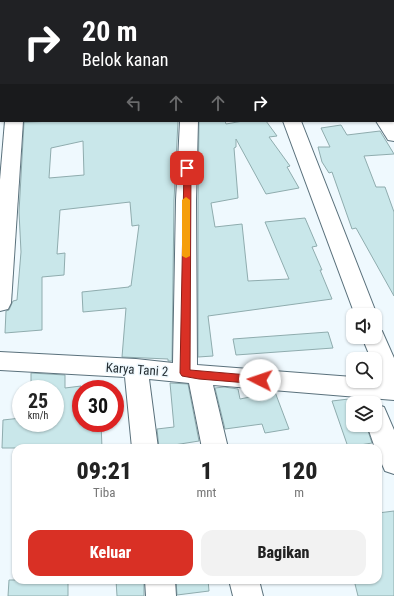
<!DOCTYPE html>
<html lang="id">
<head>
<meta charset="utf-8">
<style>
	:root { --surface:#fff; --page:#f2f2f2; --text:#222; --muted:#767676; --accent:#d93025 }
	body { margin:0; font-family:"Roboto Condensed",sans-serif; background:var(--page); color:var(--text); height:100vh; display:flex; flex-direction:column; font-size:15px; white-space:nowrap }
	* { box-sizing:border-box; margin:0 }
	p { font-size:13px; color:var(--muted) }
	.icon { flex:none; width:22px; height:22px; fill:none; stroke:currentColor; stroke-width:2; stroke-linecap:round; stroke-linejoin:round }
	.map { position:relative; flex:1; overflow:hidden }
	.sheet { position:absolute; left:12px; top:444px; width:370px; height:140px; display:flex; flex-direction:column; background:var(--surface); border-radius:12px; box-shadow:0 1px 3px #0004 }
	.sheet>* { flex:none }
	.hud { position:absolute; left:0px; top:0px; width:394px; height:122px; box-shadow:0 1px 3px #0004; background:#202124; color:#fff; overflow:hidden }
	.controls { position:absolute; left:346px; top:308px; display:grid; gap:8px }
	.controls a { display:grid; place-items:center; width:36px; height:36px; border-radius:8px; background:var(--surface); box-shadow:0 1px 3px #0004; font-size:20px }
	.speed { position:absolute; left:12px; top:380px; display:flex; gap:8px; font-size:20px; font-weight:700; text-align:center }
	.speed>* { display:grid; place-content:center; width:52px; height:52px; border-radius:50%; background:var(--surface); box-shadow:0 1px 3px #0004; line-height:1 }
	.speed small { font-size:10px; font-weight:400 }
	.speed .limit { border:6px solid #d22; background:#fff; color:#111 }
	.pin { position:absolute; display:grid; place-items:center; width:34px; height:34px; color:#fff; margin:-17px; border-radius:8px; box-shadow:0 2px 6px #0006 }
	.me { position:absolute; width:44px; margin:-22px; rotate:274deg; stroke-linejoin:round; filter:drop-shadow(0 0 3px #0008) }
	.turn { display:flex; align-items:center; gap:14px; height:84px; padding:0 16px; font-size:18px }
	.turn .icon { width:52px; height:52px; stroke-width:2.5 }
	.turn b { display:block; font-size:28px; line-height:34px }
	.lanes { display:flex; align-items:center; height:38px; padding:0 16px; background:#0003; justify-content:center; gap:20px; direction:ltr }
	.lanes .off { opacity:.35 }
	.eta { display:flex; justify-content:space-evenly; align-items:center; height:68px; text-align:center }
	.eta b { font-size:24px; font-weight:800; line-height:28px }
	.action { display:flex; gap:8px; margin-top:auto; padding:8px 16px }
	.action a { flex:1; height:46px; border-radius:12px; background:var(--accent); color:#fff; font-size:16px; font-weight:800; line-height:46px; text-align:center }
	.action a+a { background:var(--page); color:var(--text) }
	.map>svg:first-child { display:block }
	.building { fill:#c9e7ea; stroke:#8facae; fill-rule:evenodd }
	.lines { fill:none; stroke-linecap:round; stroke-linejoin:round }
	.street-casing { stroke:#5a717c; stroke-width:2 }
	.street { fill:#fff; fill-rule:evenodd }
	.route { fill:#d93025; stroke:#8d1f18 }
	.slow { fill:#f59e0b }
	.labels { text-anchor:middle; stroke-width:3; stroke-linejoin:round; paint-order:stroke }
	.street-label { font-size:13px; fill:#252e33; stroke:#eff9fe }
</style>
</head>
<body>
<div class="map">
<svg width="394" height="596" viewBox="0 0 394 596">
	<rect width="100%" height="100%" fill="#eff9fe"/>
	<g class="building">
		<path d="M 60,121 L 178,121 L 174,200 L 172,361 L 168,361 L 168,359 L 122,357 L 126,308 L 83,312 L 82,292 L 129,287 L 129,286 L 131,286 L 139,225 L 132,226 L 130,202 L 60,210 L 57,254 L 65,253 L 64,275 L 42,277 L 42,330 L 5,333 L 6,311 L 9,310 L 13,301 L 17,300 L 21,252 L 19,212 L 24,122 ZM 83,141 L 84,175 L 49,178 L 51,148 Z"/>
		<path d="M 199,121 L 225,121 L 226,124 L 243,121 L 266,121 L 277,136 L 269,137 L 290,166 L 287,167 L 299,188 L 266,194 L 236,139 L 236,147 L 234,148 L 238,198 L 211,203 L 215,227 L 242,224 L 248,281 L 289,279 L 265,222 L 305,218 L 317,246 L 312,247 L 322,270 L 320,270 L 332,299 L 208,316 L 213,356 L 198,357 L 198,200 Z"/>
		<path d="M 341,125 L 347,135 L 380,131 L 394,154 L 364,156 L 376,187 L 385,187 L 394,212 L 394,296 L 356,228 L 352,229 L 332,172 L 329,173 L 322,162 L 318,147 L 330,147 L 321,128 Z"/>
		<path d="M 328,332 L 333,348 L 236,355 L 233,339 Z"/>
		<path d="M 31,373 L 65,375 L 65,388 L 81,386 L 81,423 L 101,423 L 102,448 L 2,448 L 3,420 L 21,418 L 21,423 L 55,423 L 56,389 L 31,389 Z"/>
		<path d="M 170,383 L 188,384 L 199,441 L 174,445 L 175,448 L 159,448 L 157,429 L 174,427 Z"/>
		<path d="M 224,387 L 238,389 L 240,399 L 275,392 L 289,429 L 265,433 L 262,424 L 225,429 L 215,388 Z"/>
		<path d="M 357,398 L 359,403 L 353,403 L 353,425 L 366,425 L 372,443 L 348,447 L 332,401 Z"/>
		<path d="M 394,511 L 394,596 L 358,596 L 354,580 L 378,580 L 378,513 Z"/>
		<path d="M 9,580 L 68,580 L 68,596 L 8,596 Z"/>
		<path d="M 116,580 L 144,580 L 144,596 L 117,596 Z"/>
		<path d="M 176,580 L 208,580 L 209,591 L 177,595 Z"/>
	</g>
	<g class="lines">
		<defs>
			<g id="street">
				<rect x="17" y="0" width="14" height="1"/>
				<path d="M 35,0 L 59,0 L 60,1 L 36,1 Z"/>
				<rect x="393" y="24" width="1" height="8"/>
				<path d="M 393,120 L 394,122 L 394,141 L 388,140 L 376,121 Z"/>
				<path d="M 5,121 L 23,121 L 11,303 L 8,309 L 0,311 L 0,180 Z"/>
				<path d="M 180,121 L 198,121 L 196,200 L 197,365 L 353,377 L 353,381 L 375,381 L 375,379 L 378,379 L 375,370 L 375,359 L 371,359 L 362,337 L 375,337 L 375,329 L 382,331 L 394,358 L 394,400 L 213,385 L 228,448 L 202,448 L 189,383 L 149,379 L 158,448 L 132,448 L 125,377 L 0,370 L 0,352 L 136,359 L 173,363 L 176,200 Z"/>
				<path d="M 283,121 L 301,121 L 377,315 L 375,319 L 375,315 L 355,315 Z"/>
				<path d="M 375,404 L 384,407 L 394,430 L 394,474 L 385,471 L 378,455 L 378,448 L 375,448 L 367,425 L 375,425 Z"/>
				<path d="M 145,580 L 175,580 L 176,596 L 146,596 Z"/>
				<path d="M 229,580 L 259,580 L 263,596 L 233,596 Z"/>
			</g>
		</defs>
		<use href="#street" class="street-casing"/>
		<use href="#street" class="street"/>
	</g>
	<path class="route" d="M 187,166 L 191,168 L 190,370 L 260,376 L 263,377 L 264,380 L 263,383 L 260,384 L 199,379 L 182,376 L 180,373 L 184,168 Z"/>
	<path class="slow" d="M 186,197 L 190,200 L 190,256 L 186,258 L 182,256 L 182,200 Z"/>
	<g class="labels">
		<g class="street-label">
			<text transform="translate(137 369) rotate(4)" y="5">Karya Tani 2</text>
		</g>
	</g>
</svg>
<div class="controls">
<a><svg class="icon" aria-label="sound" viewBox="0 0 24 24"><path d="M4 9h4l5-4v14l-5-4H4zM17 9q2 3 0 6"/></svg></a>
<a><svg class="icon" aria-label="search" viewBox="0 0 24 24"><circle cx="10" cy="10" r="6"/><path d="M15 15l6 6"/></svg></a>
<a><svg class="icon" aria-label="layers" viewBox="0 0 24 24"><path d="M12 4l9 5-9 5-9-5zM3 14l9 5 9-5"/></svg></a>
</div>
<div class="speed"><div>25<small>km/h</small></div><div class="limit">30</div></div>
<div class="pin" style="left:187px;top:168px;background:#d93025"><svg class="icon" aria-label="arrive" viewBox="0 0 24 24"><path d="M6 21V4h12l-3 4 3 4H6"/></svg></div>
<svg class="me" style="left:260px;top:380px" viewBox="-20 -20 40 40"><circle r="19" fill="#fff"/><path d="M0-13L10 11 0 6-10 11z" fill="#d93025"/></svg>
<div class="hud">
<div class="turn"><svg class="icon" aria-label="right" viewBox="0 0 24 24"><path d="M7 20v-9h11M14 6l5 5-5 5"/></svg><div><b>20 m</b>Belok kanan</div></div>
<div class="lanes"><svg class="icon off" aria-label="left" viewBox="0 0 24 24"><path d="M17 20v-9H6M10 6l-5 5 5 5"/></svg><svg class="icon off" aria-label="ahead" viewBox="0 0 24 24"><path d="M12 20V5M6 11l6-6 6 6"/></svg><svg class="icon off" aria-label="ahead" viewBox="0 0 24 24"><path d="M12 20V5M6 11l6-6 6 6"/></svg><svg class="icon" aria-label="right" viewBox="0 0 24 24"><path d="M7 20v-9h11M14 6l5 5-5 5"/></svg></div>
</div>
<section class="sheet">
<div class="eta">
<div><b>09:21</b><p>Tiba</p></div>
<div><b>1</b><p>mnt</p></div>
<div><b>120</b><p>m</p></div>
</div>
<div class="action"><a>Keluar</a><a>Bagikan</a></div>
</section>
</div>
</body>
</html>
